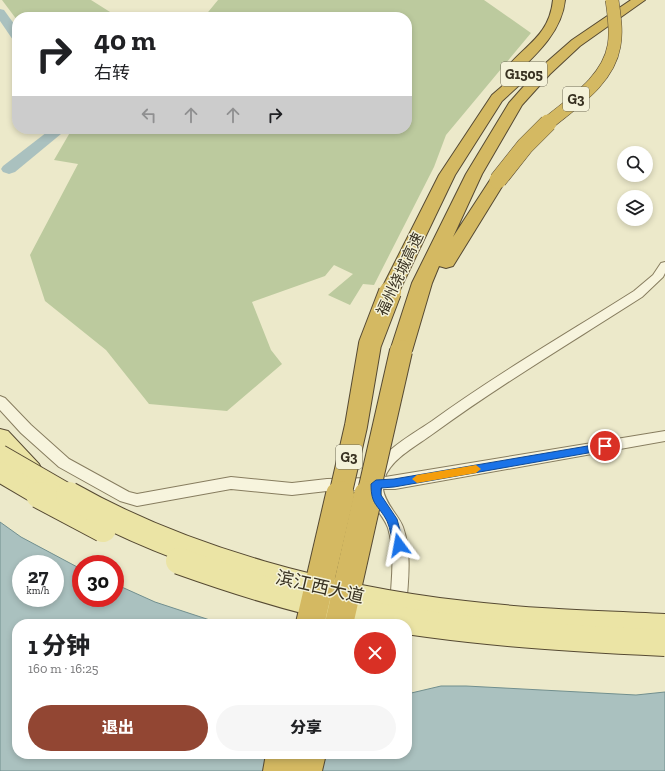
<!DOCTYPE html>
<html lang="zh">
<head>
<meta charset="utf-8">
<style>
	:root { --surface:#fff; --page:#f6f6f6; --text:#202124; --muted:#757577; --accent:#924633 }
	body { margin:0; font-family:"Zilla Slab","Noto Sans SC",serif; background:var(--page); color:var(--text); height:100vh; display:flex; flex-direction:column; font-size:15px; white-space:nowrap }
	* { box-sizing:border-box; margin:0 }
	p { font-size:13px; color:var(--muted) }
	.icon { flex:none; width:22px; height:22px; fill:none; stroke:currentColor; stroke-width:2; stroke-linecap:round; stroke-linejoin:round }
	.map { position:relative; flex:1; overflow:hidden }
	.side { position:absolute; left:12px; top:619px; width:400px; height:140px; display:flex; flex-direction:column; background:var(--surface); border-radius:16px; box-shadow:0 2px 6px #0003 }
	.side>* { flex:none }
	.hud { position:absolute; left:12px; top:12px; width:400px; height:122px; border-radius:16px; box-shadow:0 2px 6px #0003; background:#fff; color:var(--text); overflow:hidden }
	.fabs { position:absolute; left:617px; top:146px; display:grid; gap:8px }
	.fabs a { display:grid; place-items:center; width:36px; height:36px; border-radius:50%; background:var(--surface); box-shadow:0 2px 6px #0003; font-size:20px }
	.speed { position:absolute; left:12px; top:555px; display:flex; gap:8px; font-size:20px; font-weight:700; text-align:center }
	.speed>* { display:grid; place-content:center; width:52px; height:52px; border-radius:50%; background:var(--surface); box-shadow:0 2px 6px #0003; line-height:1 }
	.speed small { font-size:10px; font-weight:400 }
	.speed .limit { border:6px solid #d22; background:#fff; color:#111 }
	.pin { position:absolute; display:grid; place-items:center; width:34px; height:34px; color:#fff; margin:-17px; border:2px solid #fff; border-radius:50%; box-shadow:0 1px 4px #0007 }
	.me { position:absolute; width:44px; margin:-22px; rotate:347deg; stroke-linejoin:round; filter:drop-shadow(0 0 3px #0008) }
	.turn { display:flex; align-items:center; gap:14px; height:84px; padding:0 16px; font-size:18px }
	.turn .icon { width:52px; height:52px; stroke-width:2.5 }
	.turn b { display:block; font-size:28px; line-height:34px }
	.lanes { display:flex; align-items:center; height:38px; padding:0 16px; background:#0003; justify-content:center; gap:20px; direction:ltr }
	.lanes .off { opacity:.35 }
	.round { display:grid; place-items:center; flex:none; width:42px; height:42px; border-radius:21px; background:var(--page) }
	.summary { display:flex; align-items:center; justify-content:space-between; height:68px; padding:0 16px }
	h1 { font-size:24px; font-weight:800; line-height:30px }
	.button { display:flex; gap:8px; margin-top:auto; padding:8px 16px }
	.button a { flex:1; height:46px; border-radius:24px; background:var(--accent); color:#fff; font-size:16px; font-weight:800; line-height:46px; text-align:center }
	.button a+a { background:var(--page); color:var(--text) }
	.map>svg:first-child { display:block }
	.green { fill:#bcca9e }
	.water { fill:#aac1bf; stroke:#718f8e; fill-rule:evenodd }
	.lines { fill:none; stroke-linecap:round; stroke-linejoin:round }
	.river { fill:#aac1bf; fill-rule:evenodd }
	.minor-casing { stroke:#877d5f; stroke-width:2 }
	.primary-casing { stroke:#564a33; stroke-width:2 }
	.motorway-casing { stroke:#564a33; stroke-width:2 }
	.minor { fill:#f7f4dd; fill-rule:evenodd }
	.primary { fill:#ebe4a5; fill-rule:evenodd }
	.motorway { fill:#d4b962; fill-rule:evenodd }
	.primary-bridge-far1-casing { stroke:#564a33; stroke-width:22; stroke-linecap:butt }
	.primary-bridge-casing { stroke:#564a33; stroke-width:28; stroke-linecap:butt }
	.motorway-bridge-far3-casing { stroke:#564a33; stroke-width:14; stroke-linecap:butt }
	.motorway-bridge-far2-casing { stroke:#564a33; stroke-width:18; stroke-linecap:butt }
	.motorway-bridge-far1-casing { stroke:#564a33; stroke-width:24; stroke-linecap:butt }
	.motorway-bridge-casing { stroke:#564a33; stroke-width:30; stroke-linecap:butt }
	.primary-bridge-far1 { stroke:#ebe4a5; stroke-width:20 }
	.primary-bridge { stroke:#ebe4a5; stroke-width:26 }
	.motorway-bridge-far3 { stroke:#d4b962; stroke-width:13 }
	.motorway-bridge-far2 { stroke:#d4b962; stroke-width:17 }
	.motorway-bridge-far1 { stroke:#d4b962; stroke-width:22 }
	.motorway-bridge { stroke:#d4b962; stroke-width:28 }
	.route { fill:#1a73e8; stroke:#114b97 }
	.slow { fill:#f59e0b }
	.labels { text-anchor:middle; stroke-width:3; stroke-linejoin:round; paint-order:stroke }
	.shield { fill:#f4f2d9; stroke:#716c59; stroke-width:1 }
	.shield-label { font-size:14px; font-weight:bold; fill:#393222 }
	.street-label { font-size:15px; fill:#393222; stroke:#f4f2d9 }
	.near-street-label { font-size:18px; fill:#393222; stroke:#f4f2d9 }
</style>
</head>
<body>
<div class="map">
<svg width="665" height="771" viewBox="0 0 665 771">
	<rect width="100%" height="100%" fill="#ece9ca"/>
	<g class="green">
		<path d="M 2,0 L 91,0 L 118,17 L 17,17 L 17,20 Z"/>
		<path d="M 218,0 L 484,0 L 531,33 L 446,135 L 434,167 L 374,285 L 363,284 L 350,305 L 328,295 L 353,274 L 334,265 L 325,276 L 252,302 L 271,350 L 282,364 L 227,411 L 149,404 L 106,350 L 45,301 L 30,255 L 78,164 L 54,160 L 72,129 L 407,129 L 407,17 L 204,17 Z"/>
	</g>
	<path class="water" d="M 0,522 L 21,537 L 81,569 L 81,598 L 115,598 L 115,584 L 155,602 L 222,624 L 17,624 L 17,754 L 407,754 L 407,694 L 441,686 L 466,686 L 636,695 L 665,692 L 665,771 L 0,771 ZM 21,564 L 55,564 L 55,598 L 21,598 Z"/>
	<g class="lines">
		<g class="river">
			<path d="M 0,9 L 4,10 L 17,28 L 17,41 L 13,40 L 0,21 Z"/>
			<path d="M 51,129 L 67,129 L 15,172 L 9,174 L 3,172 L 1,169 L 3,166 Z"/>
		</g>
		<defs>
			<path id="minor" d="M 665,262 L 665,273 L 663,277 L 642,297 C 572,342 501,384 434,433 C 418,445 392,458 385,477 L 665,431 L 665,441 L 395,489 L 383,489 C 385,504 398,514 403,527 C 412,553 408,581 406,608 L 404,613 L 398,616 L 392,613 L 390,608 C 391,582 396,554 388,528 C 383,514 370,505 368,490 L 327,491 L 292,495 L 231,489 L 137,506 L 120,501 L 59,467 L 21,433 L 0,410 L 0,396 L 5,398 L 31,425 L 69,459 L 129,492 L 137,494 L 231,477 L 292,483 L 327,479 L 370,478 C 380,451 410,436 432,421 C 497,374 566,334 634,291 L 653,275 L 661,263 Z"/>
			<path id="primary" d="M 0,429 L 8,431 L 39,464 L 42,470 L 39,476 C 21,482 11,463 0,451 Z"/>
			<g id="motorway">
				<path d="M 553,0 L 565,0 C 562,30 539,52 518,72 L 526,65 L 531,64 L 538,68 L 502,101 L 455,175 L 397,296 L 390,298 L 383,296 L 380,292 L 439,175 L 492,95 L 513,77 L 504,77 L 502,74 C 521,46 549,39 553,0 Z"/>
				<path d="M 631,0 L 645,0 L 580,46 L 550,74 L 522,105 L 482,174 L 453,237 L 492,177 L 498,175 L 504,177 L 506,180 L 453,266 L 446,268 L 439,266 L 432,283 L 412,351 L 408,356 L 401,358 L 394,356 L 390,351 L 412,283 L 466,174 L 509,103 L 540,68 L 572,40 Z"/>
				<path d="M 266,754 L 326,754 L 322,771 L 263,771 Z"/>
			</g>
		</defs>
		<use href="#minor" class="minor-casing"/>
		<use href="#primary" class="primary-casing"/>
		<use href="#motorway" class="motorway-casing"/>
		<use href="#minor" class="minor"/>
		<use href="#primary" class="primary"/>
		<use href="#motorway" class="motorway"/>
		<defs>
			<g id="primary-bridge-far1">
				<path d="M 0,455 L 71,496"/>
				<path d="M 0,472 L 41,496"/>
			</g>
			<g id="primary-bridge">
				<path d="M 39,495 L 103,529"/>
				<path d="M 69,495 C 185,561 332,599 464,614 C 531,622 598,624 665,627"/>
				<path d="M 179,561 C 238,582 297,601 359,613 C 460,632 562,638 665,643"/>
			</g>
			<path id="motorway-bridge-far3" d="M 547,124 C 572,103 608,81 614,46 C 617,31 614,15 612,0"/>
			<path id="motorway-bridge-far2" d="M 498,180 L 525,146 L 548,123"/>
			<g id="motorway-bridge-far1">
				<path d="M 340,496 L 356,426 L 370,344 L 390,292"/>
				<path d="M 368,496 L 401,351"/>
			</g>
			<g id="motorway-bridge">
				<path d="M 310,624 L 340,495"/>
				<path d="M 339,624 L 368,495"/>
			</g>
		</defs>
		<use href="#primary-bridge-far1" class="primary-bridge-far1-casing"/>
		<use href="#primary-bridge" class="primary-bridge-casing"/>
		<use href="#motorway-bridge-far3" class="motorway-bridge-far3-casing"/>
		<use href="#motorway-bridge-far2" class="motorway-bridge-far2-casing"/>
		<use href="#motorway-bridge-far1" class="motorway-bridge-far1-casing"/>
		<use href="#motorway-bridge" class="motorway-bridge-casing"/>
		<use href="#primary-bridge-far1" class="primary-bridge-far1"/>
		<use href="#primary-bridge" class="primary-bridge"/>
		<use href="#motorway-bridge-far3" class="motorway-bridge-far3"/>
		<use href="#motorway-bridge-far2" class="motorway-bridge-far2"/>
		<use href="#motorway-bridge-far1" class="motorway-bridge-far1"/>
		<use href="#motorway-bridge" class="motorway-bridge"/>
	</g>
	<path class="route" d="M 605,443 L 610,446 L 605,450 L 394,487 L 381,488 L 381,495 L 397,519 L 404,545 L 403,548 L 395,548 C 391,540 391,529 387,521 C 378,504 371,506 371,484 L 376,480 L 394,479 Z"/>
	<path class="slow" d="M 476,465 L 481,469 L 476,473 L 417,483 L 412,479 L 417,475 Z"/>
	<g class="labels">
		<g class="shield">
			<rect x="501" y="62" width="46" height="24" rx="3"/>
			<rect x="563" y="87" width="26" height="24" rx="3"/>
			<rect x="336" y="445" width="26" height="24" rx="3"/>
		</g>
		<g class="shield-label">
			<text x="524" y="79">G1505</text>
			<text x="576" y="104">G3</text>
			<text x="349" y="462">G3</text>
		</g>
		<g class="street-label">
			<text transform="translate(400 274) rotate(-65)" y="5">福州绕城高速</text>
		</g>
		<g class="near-street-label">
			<text transform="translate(320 587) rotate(13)" y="6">滨江西大道</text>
		</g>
	</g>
</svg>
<div class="fabs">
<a><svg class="icon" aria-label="search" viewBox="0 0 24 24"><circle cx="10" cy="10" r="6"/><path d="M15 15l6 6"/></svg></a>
<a><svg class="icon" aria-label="layers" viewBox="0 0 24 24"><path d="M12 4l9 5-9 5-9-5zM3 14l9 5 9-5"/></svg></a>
</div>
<div class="speed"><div>27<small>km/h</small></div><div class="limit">30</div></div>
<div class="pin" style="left:605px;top:446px;background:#d93025"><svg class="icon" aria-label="arrive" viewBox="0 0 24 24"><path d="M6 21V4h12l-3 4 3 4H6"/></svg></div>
<svg class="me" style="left:399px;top:545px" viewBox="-20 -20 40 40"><path d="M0-17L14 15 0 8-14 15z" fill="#1a73e8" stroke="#fff" stroke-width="4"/></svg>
<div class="hud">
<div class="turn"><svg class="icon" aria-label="right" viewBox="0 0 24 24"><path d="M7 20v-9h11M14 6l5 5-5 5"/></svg><div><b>40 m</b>右转</div></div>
<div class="lanes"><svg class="icon off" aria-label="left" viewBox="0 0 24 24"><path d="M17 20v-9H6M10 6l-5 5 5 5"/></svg><svg class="icon off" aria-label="ahead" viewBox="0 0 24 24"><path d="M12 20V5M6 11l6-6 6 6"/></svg><svg class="icon off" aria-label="ahead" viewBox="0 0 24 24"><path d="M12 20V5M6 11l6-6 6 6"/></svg><svg class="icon" aria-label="right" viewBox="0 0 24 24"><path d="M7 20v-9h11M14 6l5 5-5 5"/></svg></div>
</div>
<section class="side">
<div class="summary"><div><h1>1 分钟</h1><p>160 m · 16:25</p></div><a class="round" style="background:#d93025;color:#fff"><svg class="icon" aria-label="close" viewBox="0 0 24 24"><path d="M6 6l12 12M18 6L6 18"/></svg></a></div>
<div class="button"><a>退出</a><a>分享</a></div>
</section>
</div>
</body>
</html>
